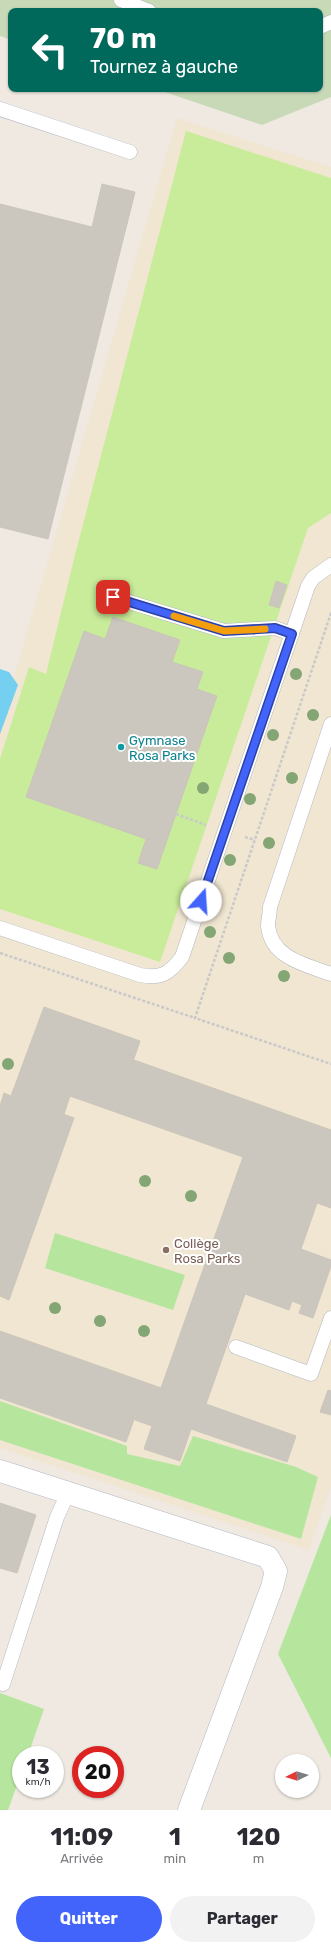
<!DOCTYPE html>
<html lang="fr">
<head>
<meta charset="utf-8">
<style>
	:root { --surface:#fff; --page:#f2f2f3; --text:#2b2b33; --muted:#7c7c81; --accent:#4264fb }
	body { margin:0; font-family:Rubik,sans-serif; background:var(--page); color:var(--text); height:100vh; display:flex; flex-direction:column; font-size:15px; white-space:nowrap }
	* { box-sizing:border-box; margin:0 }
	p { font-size:13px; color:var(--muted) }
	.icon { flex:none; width:22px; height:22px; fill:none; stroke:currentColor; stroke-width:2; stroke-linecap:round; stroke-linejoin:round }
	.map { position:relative; height:1810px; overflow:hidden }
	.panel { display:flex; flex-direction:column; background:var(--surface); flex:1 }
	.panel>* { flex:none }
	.top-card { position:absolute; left:8px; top:8px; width:315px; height:84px; border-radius:8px; box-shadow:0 1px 3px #0004; background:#00695c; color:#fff; overflow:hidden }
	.needle { width:26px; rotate:265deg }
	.tools { position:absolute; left:275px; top:1754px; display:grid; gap:8px }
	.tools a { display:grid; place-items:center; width:44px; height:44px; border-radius:50%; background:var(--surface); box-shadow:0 1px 3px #0004; font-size:20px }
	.speed { position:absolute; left:12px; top:1746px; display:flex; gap:8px; font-size:20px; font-weight:700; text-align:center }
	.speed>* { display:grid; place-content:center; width:52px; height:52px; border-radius:50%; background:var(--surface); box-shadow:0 1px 3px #0004; line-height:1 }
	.speed small { font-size:10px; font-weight:400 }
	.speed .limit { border:6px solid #d22; background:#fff; color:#111 }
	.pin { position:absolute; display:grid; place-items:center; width:34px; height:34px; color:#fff; margin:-17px; border-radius:8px; box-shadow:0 2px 6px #0006 }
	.me { position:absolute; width:44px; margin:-22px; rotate:19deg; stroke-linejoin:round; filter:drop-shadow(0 0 3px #0008) }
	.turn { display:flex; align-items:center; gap:14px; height:84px; padding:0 16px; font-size:18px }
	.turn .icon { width:52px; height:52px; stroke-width:2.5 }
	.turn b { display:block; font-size:28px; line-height:34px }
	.eta { display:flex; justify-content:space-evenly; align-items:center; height:68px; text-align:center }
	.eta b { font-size:24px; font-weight:700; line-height:28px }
	.button { display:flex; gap:8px; margin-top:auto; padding:8px 16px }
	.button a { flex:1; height:46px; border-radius:24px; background:var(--accent); color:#fff; font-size:16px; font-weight:700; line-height:46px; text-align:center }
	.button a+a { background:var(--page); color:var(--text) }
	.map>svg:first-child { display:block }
	.education { fill:#f0e6d1 }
	.green { fill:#b6e59e }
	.cemetery { fill:#c8d9b8 }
	.pitch { fill:#c9ec9a }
	.water { fill:#75cff0 }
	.building { fill:#cbc7bf; stroke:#cbc5ba }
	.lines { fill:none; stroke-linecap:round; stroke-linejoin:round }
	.service-casing { stroke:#b4b7c1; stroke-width:15 }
	.minor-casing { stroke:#b4b7c1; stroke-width:23 }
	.path { stroke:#c9c9c9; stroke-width:2.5; stroke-dasharray:3 2; stroke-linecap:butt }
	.service { stroke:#fff; stroke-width:14 }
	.minor { stroke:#fff; stroke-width:22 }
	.tree { fill:#84a574 }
	.route-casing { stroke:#2b41a3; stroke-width:10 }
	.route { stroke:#4264fb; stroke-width:7 }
	.slow { stroke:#f59e0b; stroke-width:7 }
	.culture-dot { fill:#0f9aa8; stroke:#fff; stroke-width:1.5 }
	.education-dot { fill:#8d6e63; stroke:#fff; stroke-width:1.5 }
	.labels { text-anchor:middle; stroke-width:4; stroke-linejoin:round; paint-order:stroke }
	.culture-label { font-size:13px; fill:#0d838f; stroke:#fff; text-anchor:start }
	.education-label { font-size:13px; fill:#785e54; stroke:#fff; text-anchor:start }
</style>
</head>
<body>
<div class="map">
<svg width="331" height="1810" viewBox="0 0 331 1810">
	<rect width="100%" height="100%" fill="#efe9e1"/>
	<path class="education" d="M 177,118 L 331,167 L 331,1487 L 309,1550 L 0,1448 L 0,725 Z"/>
	<g class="green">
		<path d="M 55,1233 L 185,1275 L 173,1310 L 45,1268 Z"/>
		<path d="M 0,1401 L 127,1446 L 127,1454 L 180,1466 L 193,1436 L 296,1467 L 318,1477 L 301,1539 L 0,1440 Z"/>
		<path d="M 331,1515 L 331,1758 L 278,1654 Z"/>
		<path d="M 0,1693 L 44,1709 L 28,1755 L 21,1755 L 21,1774 L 8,1810 L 0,1810 Z"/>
	</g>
	<path class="cemetery" d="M 0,0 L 331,0 L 331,97 L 262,125 L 156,89 L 320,89 L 320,11 L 11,11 L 11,40 L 0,36 Z"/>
	<path class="pitch" d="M 186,131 L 331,178 L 331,513 L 308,528 L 160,962 L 0,909 L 0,759 L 29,667 L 46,674 L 75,555 Z"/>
	<path class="water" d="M 0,669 L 9,672 L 18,685 L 0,734 Z"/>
	<g class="building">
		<path d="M 102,184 L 135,192 L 48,539 L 0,527 L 0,204 L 92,227 Z"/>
		<path d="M 276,581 L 287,585 L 279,608 L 269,605 Z"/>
		<path d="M 113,617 L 180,640 L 172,662 L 203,672 L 197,689 L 217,696 L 157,869 L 138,863 L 146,839 L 26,797 L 84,631 L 105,639 Z"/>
		<path d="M 44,1007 L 140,1041 L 120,1099 L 60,1078 L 50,1109 L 74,1118 L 9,1300 L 0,1296 L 0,1106 L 4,1093 L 11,1096 Z"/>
		<path d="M 134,1060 L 331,1130 L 331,1155 L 126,1082 Z"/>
		<path d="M 60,1078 L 120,1099 L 126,1082 L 269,1133 L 165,1427 L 153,1423 L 152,1426 L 135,1420 L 147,1383 L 161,1388 L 243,1157 L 70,1096 L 64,1114 L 50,1109 Z"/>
		<path d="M 269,1133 L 331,1155 L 331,1208 L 317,1203 L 301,1249 L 331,1260 L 331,1266 L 313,1318 L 299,1313 L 302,1305 L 292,1301 L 289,1310 L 245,1294 L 206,1404 L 296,1436 L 287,1462 L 191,1429 L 180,1461 L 144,1449 L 153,1423 L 165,1427 Z"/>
		<path d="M 0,1331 L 147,1383 L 126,1442 L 0,1398 Z"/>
		<path d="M 328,1390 L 331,1391 L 331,1415 L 320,1412 Z"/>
		<path d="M 0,1503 L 36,1515 L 17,1573 L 0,1568 Z"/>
	</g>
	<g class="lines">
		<defs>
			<g id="service">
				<path d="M 121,0 L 149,11"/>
				<path d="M 320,27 L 331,22"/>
				<path d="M 0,109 L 130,152"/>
				<path d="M 113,597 L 224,631 L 275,628 L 292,634"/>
				<path d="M 331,724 L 270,907 C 270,913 268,920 268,926 C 271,958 306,965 331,974"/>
				<path d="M 0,928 L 140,975 C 161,979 169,974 182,957 L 308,586 L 313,578 L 331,565"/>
				<path d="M 236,1347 L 311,1374 L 331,1318"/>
				<path d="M 3,1684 L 57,1517 L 68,1493"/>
			</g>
			<path id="minor" d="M 0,1471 L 268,1557 L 276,1571 L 272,1587 L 189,1810"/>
		</defs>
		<use href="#service" class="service-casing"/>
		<use href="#minor" class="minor-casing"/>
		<g class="path">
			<path d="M 331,613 L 195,1018 L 331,1064"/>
			<path d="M 176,814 L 206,825"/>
			<path d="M 245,837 L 255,840"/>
			<path d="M 0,953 L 195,1018"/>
		</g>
		<use href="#service" class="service"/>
		<use href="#minor" class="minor"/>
	</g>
	<g class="tree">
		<circle cx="296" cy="674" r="6"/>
		<circle cx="313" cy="715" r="6"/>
		<circle cx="273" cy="735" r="6"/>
		<circle cx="292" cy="778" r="6"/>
		<circle cx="203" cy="788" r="6"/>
		<circle cx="250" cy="799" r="6"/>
		<circle cx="269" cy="843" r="6"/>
		<circle cx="230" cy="860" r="6"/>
		<circle cx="210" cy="932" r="6"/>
		<circle cx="229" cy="958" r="6"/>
		<circle cx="284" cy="976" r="6"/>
		<circle cx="8" cy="1064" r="6"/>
		<circle cx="145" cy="1181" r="6"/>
		<circle cx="191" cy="1196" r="6"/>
		<circle cx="55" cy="1308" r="6"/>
		<circle cx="100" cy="1321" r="6"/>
		<circle cx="144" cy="1331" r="6"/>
	</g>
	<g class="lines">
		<defs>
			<path id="route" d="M 113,597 L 224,631 L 275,628 L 292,634 L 201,901"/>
		</defs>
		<use href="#route" class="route-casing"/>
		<use href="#route" class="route"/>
		<path class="slow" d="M 174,616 L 224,631 L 265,629"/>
	</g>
	<circle class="culture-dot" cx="121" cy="747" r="4"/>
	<circle class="education-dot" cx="166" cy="1250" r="4"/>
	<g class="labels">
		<g class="culture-label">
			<text x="129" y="745">Gymnase<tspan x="129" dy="15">Rosa Parks</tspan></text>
		</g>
		<g class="education-label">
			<text x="174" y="1248">Collège<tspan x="174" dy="15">Rosa Parks</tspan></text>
		</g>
	</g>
</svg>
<div class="tools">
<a><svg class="needle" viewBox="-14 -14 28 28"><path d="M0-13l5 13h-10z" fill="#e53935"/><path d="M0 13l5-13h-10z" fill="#7c7c81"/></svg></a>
</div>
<div class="speed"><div>13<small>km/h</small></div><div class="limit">20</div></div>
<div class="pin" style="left:113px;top:597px;background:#d93025"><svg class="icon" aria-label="arrive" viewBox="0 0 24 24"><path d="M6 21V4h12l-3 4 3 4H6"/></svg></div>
<svg class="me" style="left:201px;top:901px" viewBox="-20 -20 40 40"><circle r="19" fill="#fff"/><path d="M0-13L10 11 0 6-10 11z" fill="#4264fb"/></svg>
<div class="top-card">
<div class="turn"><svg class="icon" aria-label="left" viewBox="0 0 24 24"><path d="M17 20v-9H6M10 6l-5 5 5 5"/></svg><div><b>70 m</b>Tournez à gauche</div></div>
</div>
</div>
<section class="panel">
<div class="eta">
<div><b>11:09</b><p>Arrivée</p></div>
<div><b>1</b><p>min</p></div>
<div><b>120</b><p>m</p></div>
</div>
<div class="button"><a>Quitter</a><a>Partager</a></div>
</section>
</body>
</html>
